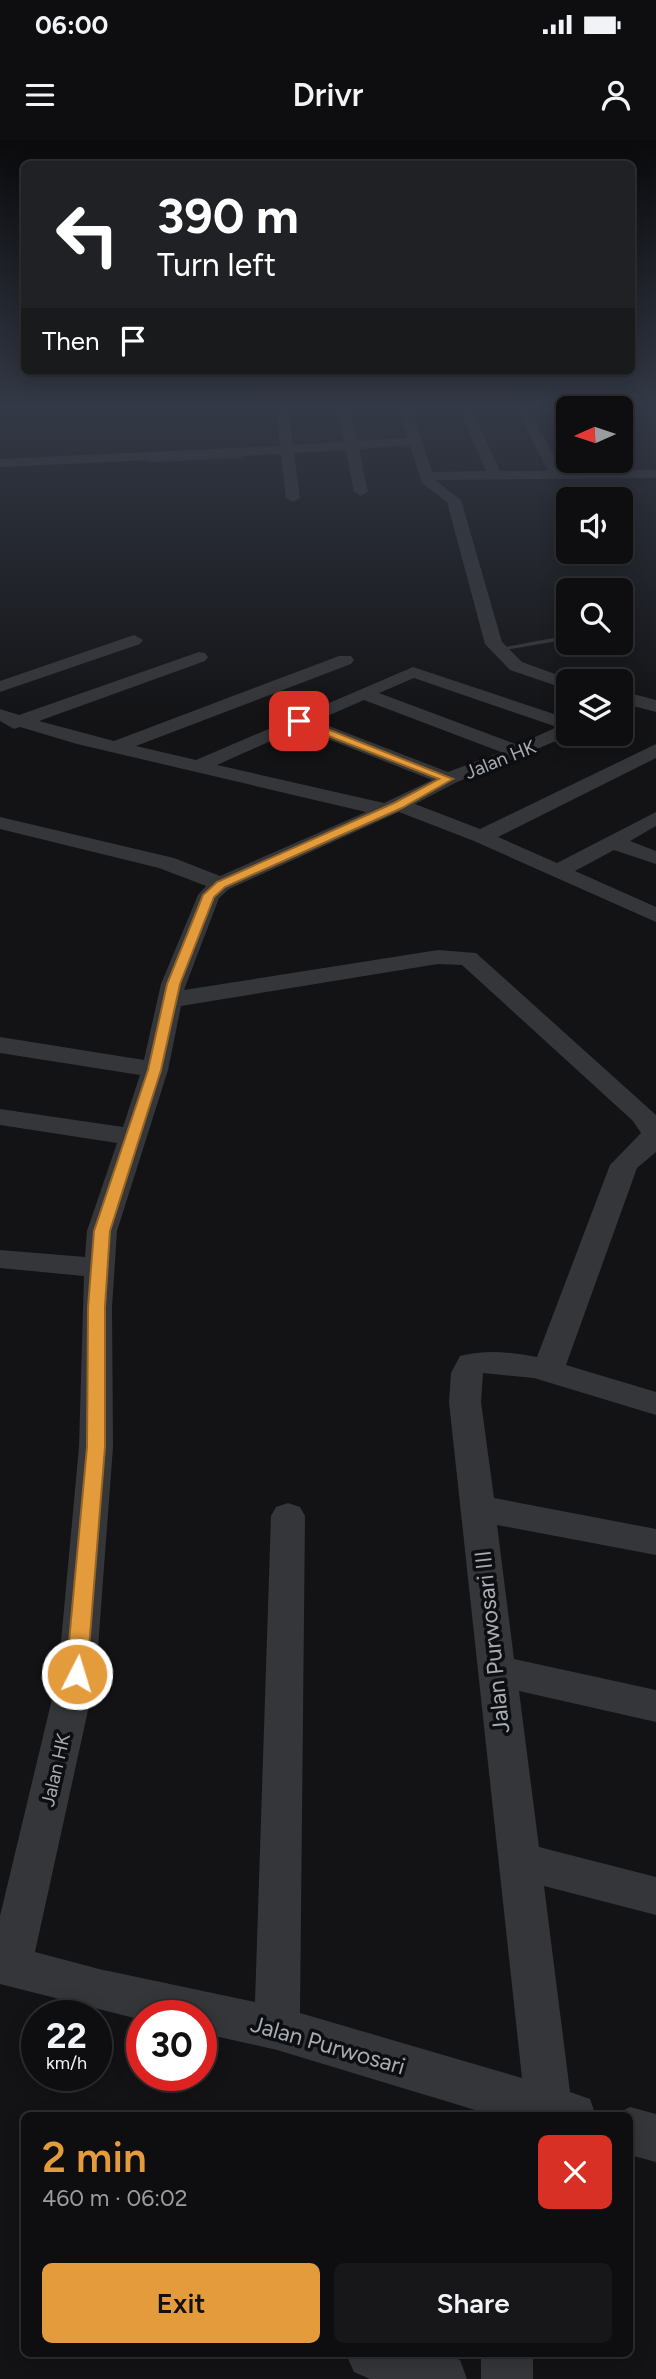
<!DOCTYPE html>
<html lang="en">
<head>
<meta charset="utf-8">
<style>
	:root { --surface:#0e0e10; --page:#171719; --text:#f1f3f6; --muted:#9b9c9f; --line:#2e2e30; --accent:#e49b3c }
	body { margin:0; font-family:Figtree,sans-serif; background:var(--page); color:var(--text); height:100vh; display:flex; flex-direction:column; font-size:26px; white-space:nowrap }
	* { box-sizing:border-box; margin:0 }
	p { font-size:23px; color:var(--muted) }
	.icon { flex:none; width:38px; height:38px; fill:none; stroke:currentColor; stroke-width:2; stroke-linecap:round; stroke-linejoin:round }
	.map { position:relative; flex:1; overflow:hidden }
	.sheet { position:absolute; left:21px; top:1972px; width:612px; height:245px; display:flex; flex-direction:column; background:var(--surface); border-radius:10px; box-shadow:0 4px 18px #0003,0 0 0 2px var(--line) }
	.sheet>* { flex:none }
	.guide { position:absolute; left:21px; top:21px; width:614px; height:214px; border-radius:10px; box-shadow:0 4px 18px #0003,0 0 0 2px var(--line); background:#202124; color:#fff; overflow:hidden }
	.needle { width:46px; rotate:267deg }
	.controls { position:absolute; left:556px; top:256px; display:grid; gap:14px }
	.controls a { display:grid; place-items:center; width:77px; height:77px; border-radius:10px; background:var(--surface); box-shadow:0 4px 18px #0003,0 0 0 2px var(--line); font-size:35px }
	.speed { position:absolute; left:21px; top:1860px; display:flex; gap:14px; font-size:35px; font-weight:700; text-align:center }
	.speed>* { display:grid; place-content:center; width:91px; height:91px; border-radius:50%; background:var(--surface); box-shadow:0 4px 18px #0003,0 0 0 2px var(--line); line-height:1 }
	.speed small { font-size:18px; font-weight:400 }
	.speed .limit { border:10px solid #d22; background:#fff; color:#111 }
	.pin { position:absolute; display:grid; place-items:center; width:60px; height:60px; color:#fff; margin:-30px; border-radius:14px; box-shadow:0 4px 10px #0006 }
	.me { position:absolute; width:77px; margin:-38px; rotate:5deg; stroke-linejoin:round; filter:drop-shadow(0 0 5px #0008) }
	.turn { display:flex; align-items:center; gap:24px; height:147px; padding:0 21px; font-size:32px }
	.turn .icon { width:91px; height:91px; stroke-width:2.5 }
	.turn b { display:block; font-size:49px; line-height:60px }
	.then { display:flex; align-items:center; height:66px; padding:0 21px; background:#0003; gap:14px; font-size:26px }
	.round { display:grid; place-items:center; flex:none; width:74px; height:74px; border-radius:10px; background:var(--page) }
	.head { display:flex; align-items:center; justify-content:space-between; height:119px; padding:0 21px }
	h1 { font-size:42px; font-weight:600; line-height:52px; color:var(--accent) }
	.cta { display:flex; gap:14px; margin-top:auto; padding:14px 21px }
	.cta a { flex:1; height:80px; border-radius:10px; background:var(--accent); color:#111; font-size:28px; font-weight:600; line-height:80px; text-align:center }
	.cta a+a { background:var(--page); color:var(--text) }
	.status { display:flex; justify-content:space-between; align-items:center; height:49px; padding:0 35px; background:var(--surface); direction:ltr }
	.status svg { height:19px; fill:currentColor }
	header { display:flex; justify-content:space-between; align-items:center; height:91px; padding:0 21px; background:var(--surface); font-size:32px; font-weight:600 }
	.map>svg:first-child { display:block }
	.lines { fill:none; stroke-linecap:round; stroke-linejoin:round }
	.stream { stroke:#2a3337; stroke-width:4.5 }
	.service { fill:#353639; fill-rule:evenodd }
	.minor { fill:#353639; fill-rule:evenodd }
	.route { fill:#e49b3c; stroke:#946527; stroke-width:2 }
	.labels { text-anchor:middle; stroke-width:7; stroke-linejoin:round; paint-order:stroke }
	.street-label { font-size:19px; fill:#a6acb4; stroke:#0e0e10 }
	.near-street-label { font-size:23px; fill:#a6acb4; stroke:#0e0e10 }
</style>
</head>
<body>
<div class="status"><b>06:00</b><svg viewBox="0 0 49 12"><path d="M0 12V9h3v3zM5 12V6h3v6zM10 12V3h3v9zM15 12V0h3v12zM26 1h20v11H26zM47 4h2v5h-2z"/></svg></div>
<header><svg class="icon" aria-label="menu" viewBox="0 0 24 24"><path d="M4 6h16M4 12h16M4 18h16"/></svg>Drivr<svg class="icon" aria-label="person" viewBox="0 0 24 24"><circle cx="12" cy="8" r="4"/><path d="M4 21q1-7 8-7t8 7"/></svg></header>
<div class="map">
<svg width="656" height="2239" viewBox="0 0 656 2239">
	<rect width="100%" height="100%" fill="#131315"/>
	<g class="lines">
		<path class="stream" d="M 151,320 L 240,316"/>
		<g class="service">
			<path d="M 632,481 L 635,481 L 635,485 L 621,488 L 621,483 Z"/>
			<path d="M 569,495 L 569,499 L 499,511 L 495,509 Z"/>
		</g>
		<g class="minor">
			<path d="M 337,266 L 349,266 L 357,301 L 408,298 L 398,266 L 410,266 L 432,332 L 486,331 L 458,266 L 470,266 L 500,331 L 548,331 L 515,266 L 527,266 L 562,331 L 656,330 L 656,338 L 435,340 L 461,360 L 502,502 L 522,522 L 574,541 L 569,541 L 569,550 L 510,530 L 485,504 L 447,362 L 422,343 L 410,305 L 359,309 L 368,352 L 361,356 L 354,352 L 346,310 L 294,313 L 300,358 L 293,362 L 286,358 L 281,314 L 0,327 L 0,319 L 280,306 L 277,272 L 283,268 L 289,272 L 293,305 L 344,302 Z"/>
			<path d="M 572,266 L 584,266 L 585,268 L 573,268 Z"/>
			<path d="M 134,495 L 143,500 L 140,504 L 0,552 L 0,541 Z"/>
			<path d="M 199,512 L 205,513 L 208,517 L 205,521 L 39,581 L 114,601 L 339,516 L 351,516 L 354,520 L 351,524 L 136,606 L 196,620 L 413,527 L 569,579 L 569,593 L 575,593 L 455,643 L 415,664 L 480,689 L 656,604 L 656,618 L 498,697 L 557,723 L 656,672 L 656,686 L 630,701 L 656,711 L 656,724 L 614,710 L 575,731 L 656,767 L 656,782 L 474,701 L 399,672 L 229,749 L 219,758 L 184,850 L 438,810 L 476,813 L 656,975 L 656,1012 L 637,1028 L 566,1225 L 656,1252 L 656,1275 L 534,1238 L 483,1233 L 481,1262 L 494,1358 L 656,1389 L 656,1415 L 497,1385 L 514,1519 L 656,1550 L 656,1582 L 519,1551 L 539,1707 L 656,1737 L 656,1775 L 544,1746 L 570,1952 L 590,1959 L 596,1976 L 495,1976 L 277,1910 L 201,1893 L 201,1876 L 142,1876 L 142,1880 L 0,1844 L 0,1776 L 58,1534 L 79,1307 L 84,1136 L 0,1128 L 0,1110 L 85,1117 L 87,1091 L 117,1003 L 0,985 L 0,969 L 123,987 L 140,935 L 0,913 L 0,897 L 144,920 L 161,844 L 198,755 L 206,746 L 159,728 L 0,689 L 0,677 L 174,718 L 220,736 L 366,672 L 77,604 L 20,587 L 14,589 L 0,581 L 0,569 L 19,575 ZM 414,538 L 557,587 L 518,605 L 379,553 ZM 364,560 L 501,612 L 448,632 L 316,581 ZM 300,588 L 432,640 L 384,663 L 217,625 ZM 438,824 L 462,825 L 633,981 L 641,993 L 610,1025 L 537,1217 C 510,1212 486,1209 460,1216 L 451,1233 L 449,1262 L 522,1938 L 300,1873 L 305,1376 L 300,1367 L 288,1363 L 276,1367 L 271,1376 L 255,1862 L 99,1829 L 35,1812 L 96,1534 L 113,1307 L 112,1167 L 117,1091 L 168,930 L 181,866 Z"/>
			<path d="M 633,554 L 656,560 L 656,572 L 633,566 L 621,566 L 621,555 Z"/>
			<path d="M 630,1967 L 656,1974 L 656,2022 L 630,2015 L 630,1976 L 613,1976 Z"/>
			<path d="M 346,2214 L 443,2214 L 460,2220 L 467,2239 L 370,2239 L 354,2232 Z"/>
			<rect x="481" y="2214" width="52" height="25"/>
		</g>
	</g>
	<linearGradient id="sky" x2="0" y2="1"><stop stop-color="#0a0a0c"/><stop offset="0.46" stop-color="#333946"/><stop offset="1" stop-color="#333946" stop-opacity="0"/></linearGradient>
	<rect width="656" height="580" fill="url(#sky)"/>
	<path class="route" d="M 295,579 L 302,579 L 453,639 L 402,668 L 225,747 L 214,757 L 180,844 L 161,930 L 110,1091 L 105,1167 L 105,1307 L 87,1534 L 84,1539 L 69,1539 L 66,1534 L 87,1307 L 88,1167 L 94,1091 L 148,930 L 167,844 L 203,755 L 217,742 L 394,663 L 439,639 L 295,583 Z"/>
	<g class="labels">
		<g class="street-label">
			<text transform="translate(500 619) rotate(-22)" y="7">Jalan HK</text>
			<text transform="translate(55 1630) rotate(-77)" y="7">Jalan HK</text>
		</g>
		<g class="near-street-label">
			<text transform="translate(492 1502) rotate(-96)" y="8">Jalan Purwosari III</text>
			<text transform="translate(328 1905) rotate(16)" y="8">Jalan Purwosari</text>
		</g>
	</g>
</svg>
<div class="controls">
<a><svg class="needle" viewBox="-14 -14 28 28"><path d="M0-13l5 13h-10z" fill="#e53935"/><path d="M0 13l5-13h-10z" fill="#9b9c9f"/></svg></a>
<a><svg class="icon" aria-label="sound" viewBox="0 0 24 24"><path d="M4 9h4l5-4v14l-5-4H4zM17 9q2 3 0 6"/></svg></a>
<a><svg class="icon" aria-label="search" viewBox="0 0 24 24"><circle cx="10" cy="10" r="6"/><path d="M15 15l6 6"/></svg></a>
<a><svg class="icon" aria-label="layers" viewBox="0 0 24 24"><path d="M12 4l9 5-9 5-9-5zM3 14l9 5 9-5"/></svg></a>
</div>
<div class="speed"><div>22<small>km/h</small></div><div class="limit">30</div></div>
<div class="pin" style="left:299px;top:581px;background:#d93025"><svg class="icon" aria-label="arrive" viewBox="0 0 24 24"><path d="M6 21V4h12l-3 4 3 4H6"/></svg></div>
<svg class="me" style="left:77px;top:1534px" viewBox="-20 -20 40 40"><circle r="17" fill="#e49b3c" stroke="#fff" stroke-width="3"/><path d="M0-11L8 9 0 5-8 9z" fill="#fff"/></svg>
<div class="guide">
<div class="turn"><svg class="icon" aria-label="left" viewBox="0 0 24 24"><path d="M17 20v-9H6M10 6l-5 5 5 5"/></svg><div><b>390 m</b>Turn left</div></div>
<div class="then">Then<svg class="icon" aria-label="arrive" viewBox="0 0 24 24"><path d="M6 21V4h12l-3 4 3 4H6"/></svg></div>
</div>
<section class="sheet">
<div class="head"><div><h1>2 min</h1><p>460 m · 06:02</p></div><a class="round" style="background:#d93025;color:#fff"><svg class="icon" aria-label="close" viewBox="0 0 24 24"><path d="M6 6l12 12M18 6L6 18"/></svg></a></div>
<div class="cta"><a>Exit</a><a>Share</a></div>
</section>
</div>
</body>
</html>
